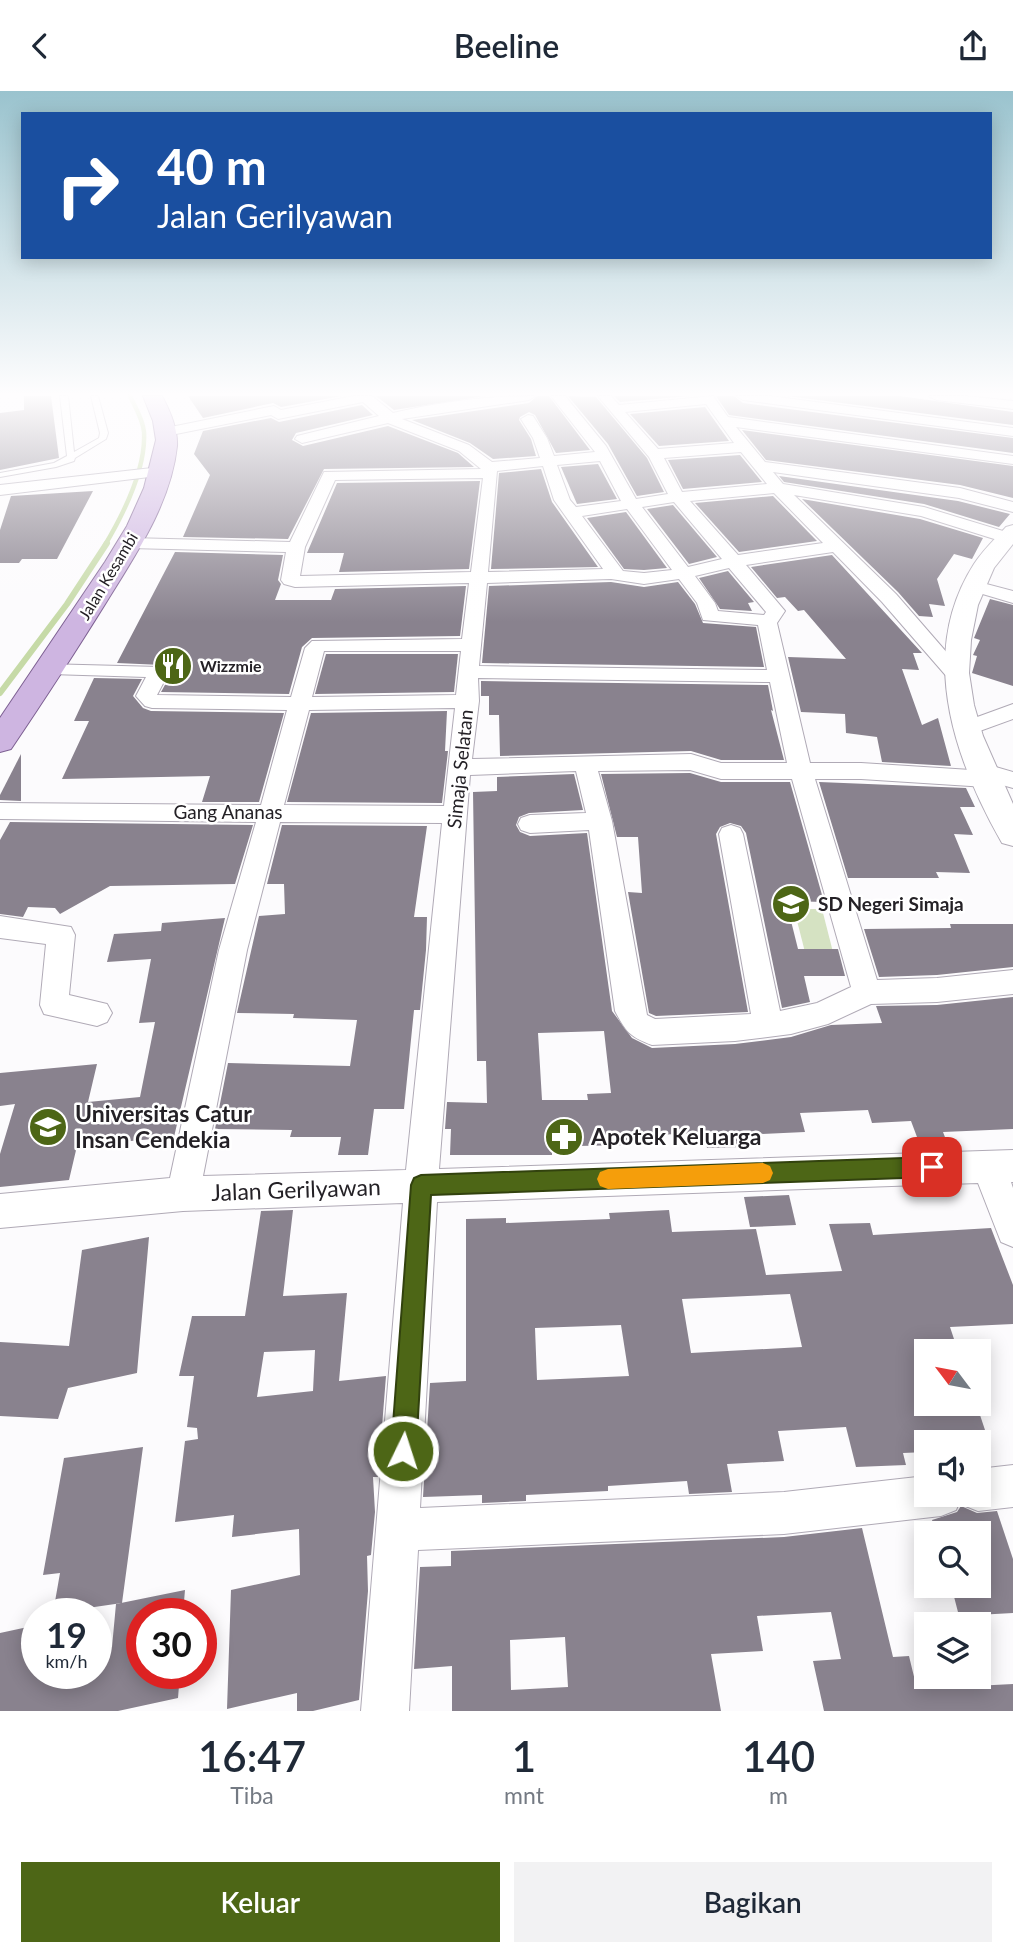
<!DOCTYPE html>
<html lang="id">
<head>
<meta charset="utf-8">
<style>
	:root { --surface:#fff; --page:#f2f2f3; --text:#1f2937; --muted:#747a83; --accent:#4d6616 }
	body { margin:0; font-family:Lato,sans-serif; background:var(--page); color:var(--text); height:100vh; display:flex; flex-direction:column; font-size:26px; white-space:nowrap }
	* { box-sizing:border-box; margin:0 }
	p { font-size:23px; color:var(--muted) }
	.icon { flex:none; width:38px; height:38px; fill:none; stroke:currentColor; stroke-width:2; stroke-linecap:round; stroke-linejoin:round }
	.map { position:relative; height:1620px; overflow:hidden }
	.details { display:flex; flex-direction:column; background:var(--surface); flex:1 }
	.details>* { flex:none }
	.top-card { position:absolute; left:21px; top:21px; width:971px; height:147px; border-radius:0px; box-shadow:0 4px 18px #0003; background:#1a4fa0; color:#fff; overflow:hidden }
	.needle { width:46px; rotate:302deg }
	.tools { position:absolute; left:914px; top:1248px; display:grid; gap:14px }
	.tools a { display:grid; place-items:center; width:77px; height:77px; border-radius:0px; background:var(--surface); box-shadow:0 4px 18px #0003; font-size:35px }
	.speed { position:absolute; left:21px; top:1507px; display:flex; gap:14px; font-size:35px; font-weight:700; text-align:center }
	.speed>* { display:grid; place-content:center; width:91px; height:91px; border-radius:50%; background:var(--surface); box-shadow:0 4px 18px #0003; line-height:1 }
	.speed small { font-size:18px; font-weight:400 }
	.speed .limit { border:10px solid #d22; background:#fff; color:#111 }
	.pin { position:absolute; display:grid; place-items:center; width:60px; height:60px; color:#fff; margin:-30px; border-radius:14px; box-shadow:0 4px 10px #0006 }
	.me { position:absolute; width:77px; margin:-38px; rotate:4deg; stroke-linejoin:round; filter:drop-shadow(0 0 5px #0008) }
	.turn { display:flex; align-items:center; gap:24px; height:147px; padding:0 21px; font-size:32px }
	.turn .icon { width:91px; height:91px; stroke-width:2.5 }
	.turn b { display:block; font-size:49px; line-height:60px }
	.eta { display:flex; justify-content:space-evenly; align-items:center; height:119px; text-align:center }
	.eta b { font-size:42px; font-weight:600; line-height:49px }
	.primary-button { display:flex; gap:14px; margin-top:auto; padding:14px 21px }
	.primary-button a { flex:1; height:80px; border-radius:0px; background:var(--accent); color:#fff; font-size:28px; font-weight:600; line-height:80px; text-align:center }
	.primary-button a+a { background:var(--page); color:var(--text) }
	header { display:flex; justify-content:space-between; align-items:center; height:91px; padding:0 21px; background:var(--surface); font-size:32px; font-weight:600 }
	.map>svg:first-child { display:block }
	.green { fill:#d5e2c2 }
	.lines { fill:none; stroke-linecap:round; stroke-linejoin:round }
	.stream-far1 { stroke:#c6daa7; stroke-width:4.5 }
	.stream { stroke:#c6daa7; stroke-width:6 }
	.building { fill:#89828e; fill-rule:evenodd }
	.service-casing { stroke:#b0aab6; stroke-width:2 }
	.minor-casing { stroke:#b0aab6; stroke-width:2 }
	.tertiary-casing { stroke:#b0aab6; stroke-width:2 }
	.primary-casing { stroke:#7e6193; stroke-width:2 }
	.service { fill:#fff; fill-rule:evenodd }
	.minor { fill:#fff; fill-rule:evenodd }
	.tertiary { fill:#fff; fill-rule:evenodd }
	.primary { fill:#ceb5e1; fill-rule:evenodd }
	.route { fill:#4d6616; stroke:#32420e; stroke-width:2 }
	.slow { fill:#f59e0b }
	.labels { text-anchor:middle; stroke-width:5; stroke-linejoin:round; paint-order:stroke }
	.far-street-label { font-size:16px; fill:#242126; stroke:#fff }
	.far-poi-label { font-size:16px; font-weight:bold; fill:#242126; stroke:#fff; text-anchor:start }
	.street-label { font-size:19px; fill:#242126; stroke:#fff }
	.poi-label { font-size:19px; font-weight:bold; fill:#242126; stroke:#fff; text-anchor:start }
	.near-poi-label { font-size:23px; font-weight:bold; fill:#242126; stroke:#fff; text-anchor:start }
	.near-street-label { font-size:23px; fill:#242126; stroke:#fff }
</style>
</head>
<body>
<header><svg class="icon" aria-label="back" viewBox="0 0 24 24"><path d="M15 5l-7 7 7 7"/></svg>Beeline<svg class="icon" aria-label="share" viewBox="0 0 24 24"><path d="M12 15V3M7 8l5-5 5 5M5 13v7h14v-7"/></svg></header>
<div class="map">
<svg width="1013" height="1620" viewBox="0 0 1013 1620">
	<rect width="100%" height="100%" fill="#fcfbfd"/>
	<path class="green" d="M 794,818 L 822,818 L 834,865 L 806,865 Z"/>
	<g class="lines">
		<path class="stream-far1" d="M 105,454 C 124,422 146,378 144,341 C 143,328 135,316 130,305"/>
		<path class="stream" d="M 0,602 L 67,513 L 107,452"/>
	</g>
	<g class="building">
		<path d="M 24,305 L 51,305 L 59,367 L 0,379 L 0,322 L 24,319 Z"/>
		<path d="M 188,305 L 342,305 L 281,316 L 273,312 L 203,327 Z"/>
		<path d="M 376,305 L 485,305 L 394,319 Z"/>
		<path d="M 537,305 L 549,305 L 590,359 L 556,362 L 535,324 L 529,321 L 520,326 L 519,329 L 531,348 L 536,365 L 493,368 L 470,352 L 412,329 L 529,312 Z"/>
		<path d="M 568,305 L 596,306 L 647,367 L 664,401 L 637,405 L 608,353 Z"/>
		<path d="M 614,305 L 690,305 L 620,311 Z"/>
		<path d="M 716,305 L 734,305 L 743,312 L 1013,347 L 1013,362 L 729,324 Z"/>
		<path d="M 787,305 L 900,305 L 1013,321 L 1013,334 Z"/>
		<path d="M 362,314 L 373,324 L 296,342 L 292,349 L 303,355 L 388,335 L 458,362 L 474,376 L 324,378 L 288,448 L 183,446 L 210,384 L 194,363 L 203,340 L 271,327 L 279,331 Z"/>
		<path d="M 705,316 L 729,350 L 659,355 L 630,323 Z"/>
		<path d="M 742,339 L 1013,375 L 1013,407 L 960,394 L 766,369 Z"/>
		<path d="M 740,364 L 762,391 L 683,398 L 668,369 Z"/>
		<path d="M 598,373 L 617,408 L 577,413 L 561,376 Z"/>
		<path d="M 541,378 L 552,411 L 598,476 L 491,478 L 499,382 Z"/>
		<path d="M 779,385 L 958,410 L 1010,423 L 999,436 L 924,413 L 784,391 Z"/>
		<path d="M 480,390 L 469,478 L 339,481 L 344,462 L 307,462 L 337,392 Z"/>
		<path d="M 93,400 L 57,468 L 22,468 L 19,472 L 0,472 L 0,439 L 11,405 Z"/>
		<path d="M 773,405 L 817,450 L 739,461 L 695,412 Z"/>
		<path d="M 802,408 L 920,428 L 983,447 L 972,468 L 954,463 L 937,488 L 945,515 L 929,513 L 933,526 L 919,525 L 898,501 Z"/>
		<path d="M 673,414 L 717,466 L 689,473 L 647,418 Z"/>
		<path d="M 626,421 L 667,477 L 644,479 L 624,478 L 587,427 Z"/>
		<path d="M 175,461 L 283,464 L 278,489 L 281,493 L 275,509 L 331,509 L 335,498 L 466,495 L 460,545 L 312,547 L 302,556 L 289,603 L 161,601 L 171,583 L 162,574 L 117,572 Z"/>
		<path d="M 832,464 L 922,562 L 913,562 L 919,579 L 902,578 L 922,634 L 938,627 L 951,675 L 882,671 L 877,646 L 846,642 L 845,623 L 801,621 L 788,566 L 846,568 L 804,519 L 798,520 L 785,506 L 777,507 L 751,476 Z"/>
		<path d="M 728,480 L 754,511 L 748,512 L 752,520 L 720,518 L 699,487 Z"/>
		<path d="M 611,491 L 644,496 L 678,491 L 695,513 L 703,532 L 756,536 L 764,576 L 482,572 L 489,495 Z"/>
		<path d="M 990,508 L 1013,514 L 1013,595 L 972,582 L 977,565 L 973,564 L 980,549 L 974,547 Z"/>
		<path d="M 326,563 L 458,563 L 454,601 L 315,603 Z"/>
		<path d="M 94,587 L 142,588 L 133,605 L 143,617 L 151,620 L 284,622 L 259,711 L 202,711 L 210,685 L 62,688 L 89,630 L 74,630 Z"/>
		<path d="M 481,590 L 768,594 L 773,620 L 771,619 L 784,669 L 721,669 L 691,660 L 500,665 L 499,624 L 489,624 L 489,605 L 481,605 Z"/>
		<path d="M 447,620 L 445,660 L 448,660 L 442,712 L 287,711 L 311,622 Z"/>
		<path d="M 21,663 L 21,710 L 0,709 L 0,704 Z"/>
		<path d="M 690,682 L 721,691 L 790,691 L 824,811 L 786,810 L 798,858 L 838,858 L 845,885 L 804,885 L 810,911 L 782,917 L 746,742 L 741,735 L 730,732 L 720,736 L 716,743 L 748,921 L 656,925 L 649,922 L 628,801 L 642,802 L 638,746 L 617,746 L 601,683 Z"/>
		<path d="M 574,683 L 583,719 L 529,722 L 519,726 L 516,734 L 520,741 L 530,745 L 587,742 L 612,920 L 632,947 L 652,957 L 735,953 L 791,946 L 831,934 L 882,932 L 876,915 L 937,914 L 1013,906 L 1013,1038 L 943,1041 L 948,1054 L 920,1054 L 911,1030 L 872,1032 L 868,1019 L 800,1022 L 805,1041 L 739,1044 L 742,1056 L 707,1057 L 704,1042 L 628,1045 L 629,1054 L 577,1055 L 577,1060 L 552,1060 L 552,1064 L 450,1064 L 451,1038 L 445,1038 L 447,1011 L 487,1012 L 486,970 L 477,970 L 473,701 L 497,700 L 497,686 ZM 604,940 L 611,1002 L 587,1003 L 588,1009 L 542,1009 L 538,942 Z"/>
		<path d="M 819,691 L 966,697 L 975,716 L 960,716 L 973,744 L 954,743 L 970,782 L 936,781 L 939,787 L 848,787 Z"/>
		<path d="M 10,731 L 253,734 L 235,793 L 110,795 L 60,823 L 55,817 L 28,816 L 23,826 L 0,823 L 0,749 Z"/>
		<path d="M 282,734 L 427,735 L 414,826 L 427,826 L 426,859 L 420,919 L 414,919 L 404,1018 L 374,1018 L 368,1064 L 338,1064 L 341,1046 L 290,1046 L 292,1039 L 215,1038 L 228,972 L 350,975 L 357,929 L 293,927 L 294,923 L 237,922 L 259,825 L 285,823 L 284,793 L 267,793 Z"/>
		<path d="M 225,827 L 174,1046 L 77,1055 L 69,1089 L 0,1096 L 0,1063 L 15,1013 L 0,1015 L 0,982 L 97,973 L 88,1011 L 140,1006 L 155,931 L 139,932 L 151,868 L 107,871 L 114,843 L 161,840 L 162,832 Z"/>
		<path d="M 950,833 L 1013,833 L 1013,876 L 937,884 L 879,886 L 864,838 L 951,837 Z"/>
		<path d="M 789,1104 L 796,1134 L 750,1136 L 744,1106 Z"/>
		<path d="M 293,1119 L 283,1205 L 347,1202 L 339,1290 L 386,1285 L 378,1386 L 373,1386 L 375,1421 L 371,1464 L 367,1465 L 368,1500 L 359,1609 L 313,1620 L 297,1620 L 297,1602 L 227,1618 L 231,1499 L 300,1484 L 299,1438 L 232,1446 L 234,1424 L 175,1431 L 185,1350 L 198,1348 L 197,1337 L 187,1336 L 194,1285 L 179,1285 L 192,1225 L 245,1225 L 261,1120 ZM 315,1259 L 313,1300 L 257,1306 L 264,1261 Z"/>
		<path d="M 669,1119 L 672,1141 L 756,1138 L 766,1184 L 842,1180 L 829,1133 L 870,1132 L 873,1144 L 991,1137 L 1013,1194 L 1013,1233 L 950,1236 L 958,1260 L 926,1260 L 926,1312 L 976,1312 L 989,1351 L 926,1351 L 926,1361 L 903,1362 L 906,1374 L 856,1376 L 846,1336 L 778,1340 L 784,1370 L 727,1373 L 732,1401 L 689,1403 L 687,1390 L 608,1395 L 608,1400 L 526,1404 L 526,1410 L 482,1412 L 482,1404 L 423,1406 L 430,1292 L 466,1290 L 466,1128 L 506,1127 L 506,1132 L 610,1128 L 609,1122 ZM 790,1203 L 802,1256 L 691,1262 L 682,1208 ZM 621,1234 L 629,1285 L 537,1289 L 535,1237 Z"/>
		<path d="M 149,1146 L 137,1282 L 68,1297 L 58,1328 L 0,1325 L 0,1251 L 69,1255 L 82,1159 Z"/>
		<path d="M 143,1356 L 122,1512 L 53,1522 L 60,1482 L 43,1484 L 64,1367 Z"/>
		<path d="M 961,1415 L 977,1422 L 997,1420 L 1013,1468 L 1013,1522 L 959,1525 L 951,1494 L 978,1494 L 978,1442 L 936,1442 L 932,1429 L 957,1421 Z"/>
		<path d="M 862,1437 L 893,1566 L 909,1565 L 917,1598 L 1013,1593 L 1013,1620 L 824,1620 L 813,1570 L 841,1568 L 831,1521 L 757,1525 L 763,1560 L 711,1563 L 721,1620 L 452,1620 L 452,1575 L 414,1578 L 420,1476 L 451,1475 L 451,1460 L 784,1446 ZM 565,1546 L 568,1596 L 511,1599 L 510,1549 Z"/>
		<path d="M 185,1499 L 183,1522 L 142,1522 L 142,1582 L 180,1582 L 178,1607 L 118,1620 L 0,1620 L 0,1542 L 37,1534 L 37,1582 L 96,1582 L 96,1560 L 112,1556 L 116,1513 Z"/>
	</g>
	<g class="lines">
		<defs>
			<path id="service" d="M 60,305 L 68,305 L 74,361 L 99,347 L 100,342 L 91,305 L 98,305 L 108,342 L 106,348 L 75,367 L 74,370 L 56,376 L 0,386 L 0,382 L 54,372 L 67,365 Z"/>
			<g id="minor">
				<path d="M 354,305 L 372,305 L 393,322 C 439,311 487,305 535,305 L 529,309 L 402,328 L 469,354 L 492,371 L 540,367 L 533,347 L 521,328 L 528,324 L 533,325 L 547,347 L 554,365 L 595,361 L 551,305 L 565,305 L 606,355 L 636,408 L 668,403 L 649,366 L 598,305 L 611,305 L 619,314 L 713,305 L 728,326 L 1013,365 L 1013,373 L 736,336 L 765,371 L 960,397 L 1013,411 L 1013,421 L 959,407 L 773,381 L 783,393 L 924,416 L 1013,443 L 1013,451 L 1007,452 L 921,425 L 794,404 L 896,503 L 962,579 L 965,583 L 962,587 L 948,587 L 882,511 L 833,461 L 746,474 L 785,520 L 777,532 L 810,672 L 861,672 L 971,679 L 974,675 L 982,672 L 1013,681 L 1013,697 L 995,692 L 986,696 L 861,688 L 815,688 L 877,889 L 937,887 L 1013,879 L 1013,903 L 937,911 L 871,913 L 828,933 L 791,943 L 735,950 L 652,954 C 630,946 626,941 615,920 L 589,739 L 530,742 L 521,739 L 518,733 L 521,727 L 530,724 L 586,722 L 576,680 L 470,684 L 439,1078 L 1013,1059 L 1013,1091 L 1011,1091 L 1013,1097 L 1013,1156 L 1001,1151 L 978,1092 L 437,1111 L 420,1417 L 784,1401 L 926,1385 L 926,1404 L 978,1404 L 978,1378 L 1013,1374 L 1013,1416 L 978,1420 L 963,1414 L 961,1407 L 956,1419 L 941,1425 L 784,1443 L 418,1459 L 409,1620 L 361,1620 L 403,1112 L 183,1120 L 0,1137 L 0,1103 L 170,1087 L 219,859 L 256,731 L 0,728 L 0,712 L 261,714 L 287,619 L 152,617 L 145,615 L 136,605 L 146,586 L 51,583 L 44,581 L 41,577 L 44,573 L 160,576 L 168,583 L 157,604 L 291,606 L 305,557 L 312,550 L 462,548 L 469,492 L 295,496 L 284,493 L 281,489 L 286,461 L 130,457 L 122,452 L 130,447 L 290,451 L 324,381 L 481,378 L 459,360 L 388,332 L 302,352 L 295,348 L 297,345 L 379,325 L 363,311 L 278,328 L 271,324 L 166,345 L 159,341 L 166,337 L 274,315 L 281,319 ZM 706,313 L 734,352 L 658,358 L 625,321 ZM 741,361 L 767,393 L 682,401 L 664,367 ZM 600,370 L 621,410 L 576,416 L 570,409 L 557,374 ZM 543,375 L 554,409 L 603,478 L 488,481 L 497,380 ZM 483,387 L 471,481 L 300,485 L 305,456 L 335,389 ZM 774,402 L 823,452 L 738,464 L 690,410 ZM 674,411 L 722,468 L 688,476 L 642,416 ZM 627,418 L 672,479 L 644,482 L 623,480 L 582,425 ZM 729,477 L 766,521 L 764,524 L 718,520 L 715,512 L 695,485 ZM 611,488 L 644,493 L 679,488 L 697,512 L 703,529 L 758,534 L 767,579 L 479,575 L 487,492 ZM 324,560 L 461,560 L 456,604 L 312,606 ZM 478,587 L 770,591 L 787,672 L 721,672 L 691,663 L 472,668 L 479,610 ZM 455,617 L 444,715 L 284,714 L 309,619 ZM 690,679 L 721,688 L 792,688 L 851,896 L 817,912 L 780,920 L 743,743 L 740,737 L 731,734 L 722,737 L 719,743 L 751,923 L 655,928 L 647,924 L 612,730 L 598,680 ZM 280,731 L 442,732 L 406,1079 L 203,1085 L 247,859 Z"/>
				<path d="M 736,305 L 770,305 L 1013,337 L 1013,345 L 743,309 Z"/>
				<path d="M 929,305 L 966,305 L 1013,310 L 1013,318 L 936,309 Z"/>
				<path d="M 161,376 L 166,378 L 169,381 L 166,384 L 0,404 L 0,394 Z"/>
				<path d="M 975,490 L 1013,500 L 1013,512 L 969,499 L 966,495 L 969,491 Z"/>
				<path d="M 1013,613 L 1013,628 L 966,645 L 958,643 L 955,638 L 958,633 Z"/>
				<path d="M 0,825 L 71,836 L 75,844 L 69,904 L 107,913 L 112,922 L 107,931 L 97,935 L 44,923 L 40,914 L 46,853 L 0,847 Z"/>
			</g>
			<path id="tertiary" d="M 1013,434 L 1013,453 L 994,477 L 978,514 L 971,549 L 969,582 L 974,614 L 983,645 L 1013,713 L 1013,755 L 1002,752 C 954,668 917,562 974,473 C 983,459 995,448 1006,436 Z"/>
			<path id="primary" d="M 143,305 L 162,305 C 170,320 178,338 177,355 C 171,412 136,463 107,510 C 76,560 44,609 11,658 L 0,661 L 0,627 L 105,471 L 127,435 L 144,397 L 156,349 L 153,330 Z"/>
		</defs>
		<use href="#service" class="service-casing"/>
		<use href="#minor" class="minor-casing"/>
		<use href="#tertiary" class="tertiary-casing"/>
		<use href="#primary" class="primary-casing"/>
		<use href="#service" class="service"/>
		<use href="#minor" class="minor"/>
		<use href="#tertiary" class="tertiary"/>
		<use href="#primary" class="primary"/>
	</g>
	<linearGradient id="sky" x2="0" y2="1"><stop stop-color="#9ac3ce"/><stop offset="0.57" stop-color="#fefdfe"/><stop offset="1" stop-color="#fefdfe" stop-opacity="0"/></linearGradient>
	<rect width="1013" height="531" fill="url(#sky)"/>
	<path class="route" d="M 932,1066 L 939,1069 L 942,1076 L 939,1083 L 932,1086 L 431,1104 L 416,1360 L 412,1368 L 403,1372 L 395,1368 L 391,1360 L 411,1094 L 414,1087 L 421,1084 Z"/>
	<path class="slow" d="M 763,1072 L 770,1075 L 773,1082 L 770,1089 L 763,1092 L 608,1098 L 600,1095 L 597,1088 L 600,1081 L 608,1078 Z"/>
	<defs>
		<symbol id="restaurant-disc" viewBox="-11 -11 22 22"><circle r="9.5" fill="#4d6616" stroke="#fff"/><path d="M-5-6h1v4h1v-4h1v4h1v-4h1v5L-1.5 .5V6h-2V.5L-5-1ZM5-6V6H3V1.5H1.5Q1.5-4 5-6Z" fill="#fff"/></symbol>
		<symbol id="school-disc" viewBox="-11 -11 22 22"><circle r="9.5" fill="#4d6616" stroke="#fff"/><path d="M0-5L7-2L0 1L-7-2ZM-4 1L0 2.5L4 1V4Q0 6-4 4Z" fill="#fff"/></symbol>
		<symbol id="university-disc" viewBox="-11 -11 22 22"><circle r="9.5" fill="#4d6616" stroke="#fff"/><path d="M0-5L7-2L0 1L-7-2ZM-4 1L0 2.5L4 1V4Q0 6-4 4Z" fill="#fff"/></symbol>
		<symbol id="pharmacy-disc" viewBox="-11 -11 22 22"><circle r="9.5" fill="#4d6616" stroke="#fff"/><path d="M-2-6h4v4h4v4h-4v4h-4v-4h-4v-4h4Z" fill="#fff"/></symbol>
	</defs>
	<g fill-rule="evenodd">
		<use href="#restaurant-disc" x="151" y="553" width="44" height="44"/>
		<use href="#school-disc" x="769" y="791" width="44" height="44"/>
		<use href="#university-disc" x="26" y="1014" width="44" height="44"/>
		<use href="#pharmacy-disc" x="542" y="1024" width="44" height="44"/>
	</g>
	<g class="labels">
		<g class="far-street-label">
			<text transform="translate(108 485) rotate(-59)" y="6">Jalan Kesambi</text>
		</g>
		<g class="far-poi-label">
			<text x="200" y="581">Wizzmie</text>
		</g>
		<g class="street-label">
			<text transform="translate(460 678) rotate(-84)" y="7">Simaja Selatan</text>
			<text x="228" y="728">Gang Ananas</text>
		</g>
		<g class="poi-label">
			<text x="818" y="820">SD Negeri Simaja</text>
		</g>
		<g class="near-poi-label">
			<text x="75" y="1031">Universitas Catur<tspan x="75" dy="26">Insan Cendekia</tspan></text>
			<text x="591" y="1054">Apotek Keluarga</text>
		</g>
		<g class="near-street-label">
			<text transform="translate(296 1099) rotate(-2)" y="8">Jalan Gerilyawan</text>
		</g>
	</g>
</svg>
<div class="tools">
<a><svg class="needle" viewBox="-14 -14 28 28"><path d="M0-13l5 13h-10z" fill="#e53935"/><path d="M0 13l5-13h-10z" fill="#747a83"/></svg></a>
<a><svg class="icon" aria-label="sound" viewBox="0 0 24 24"><path d="M4 9h4l5-4v14l-5-4H4zM17 9q2 3 0 6"/></svg></a>
<a><svg class="icon" aria-label="search" viewBox="0 0 24 24"><circle cx="10" cy="10" r="6"/><path d="M15 15l6 6"/></svg></a>
<a><svg class="icon" aria-label="layers" viewBox="0 0 24 24"><path d="M12 4l9 5-9 5-9-5zM3 14l9 5 9-5"/></svg></a>
</div>
<div class="speed"><div>19<small>km/h</small></div><div class="limit">30</div></div>
<div class="pin" style="left:932px;top:1076px;background:#d93025"><svg class="icon" aria-label="arrive" viewBox="0 0 24 24"><path d="M6 21V4h12l-3 4 3 4H6"/></svg></div>
<svg class="me" style="left:403px;top:1360px" viewBox="-20 -20 40 40"><circle r="17" fill="#4d6616" stroke="#fff" stroke-width="3"/><path d="M0-11L8 9 0 5-8 9z" fill="#fff"/></svg>
<div class="top-card">
<div class="turn"><svg class="icon" aria-label="right" viewBox="0 0 24 24"><path d="M7 20v-9h11M14 6l5 5-5 5"/></svg><div><b>40 m</b>Jalan Gerilyawan</div></div>
</div>
</div>
<section class="details">
<div class="eta">
<div><b>16:47</b><p>Tiba</p></div>
<div><b>1</b><p>mnt</p></div>
<div><b>140</b><p>m</p></div>
</div>
<div class="primary-button"><a>Keluar</a><a>Bagikan</a></div>
</section>
</body>
</html>
